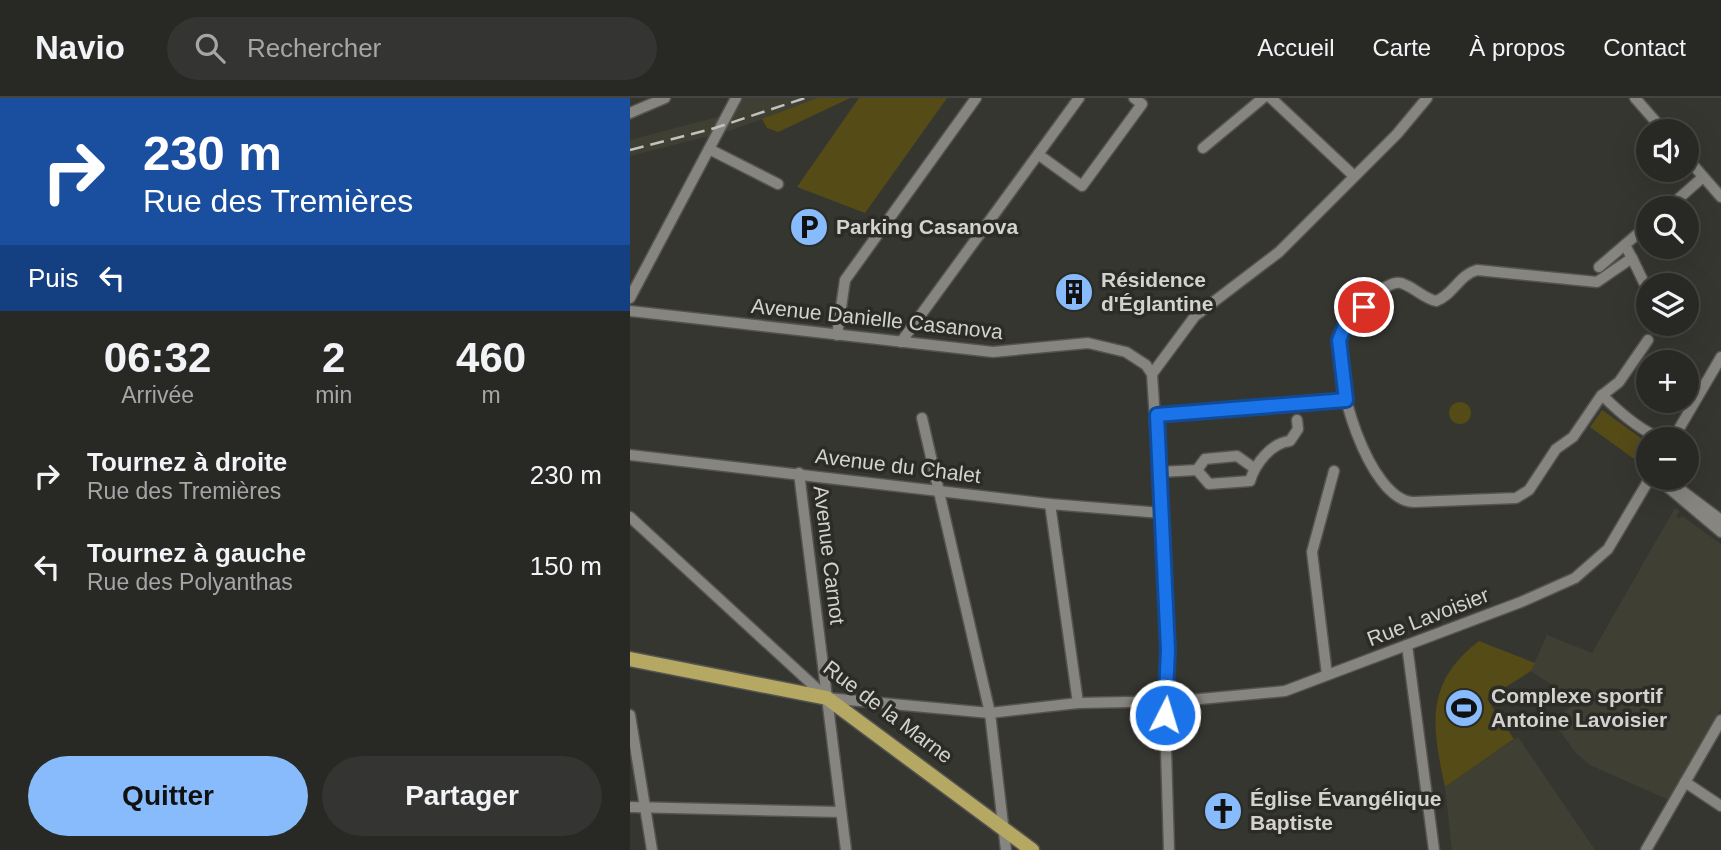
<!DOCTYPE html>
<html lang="fr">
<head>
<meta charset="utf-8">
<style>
	:root { --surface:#282825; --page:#343432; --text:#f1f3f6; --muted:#a5a6a7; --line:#444442; --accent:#87bbfb }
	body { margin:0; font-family:Helvetica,sans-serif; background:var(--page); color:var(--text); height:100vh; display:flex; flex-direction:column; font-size:26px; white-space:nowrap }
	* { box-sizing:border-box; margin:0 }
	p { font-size:23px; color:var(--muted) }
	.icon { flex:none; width:38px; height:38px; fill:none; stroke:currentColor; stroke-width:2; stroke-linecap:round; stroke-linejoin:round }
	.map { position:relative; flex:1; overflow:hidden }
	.details { display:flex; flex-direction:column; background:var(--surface); width:630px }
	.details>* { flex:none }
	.top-card { background:#1a4fa0; color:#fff; overflow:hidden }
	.controls { position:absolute; left:1006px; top:21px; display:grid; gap:14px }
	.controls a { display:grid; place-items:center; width:63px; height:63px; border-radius:50%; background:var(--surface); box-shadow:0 7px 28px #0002,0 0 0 2px var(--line); font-size:35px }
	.pin { position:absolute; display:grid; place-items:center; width:60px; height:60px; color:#fff; margin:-30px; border:4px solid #fff; border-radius:50%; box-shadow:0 2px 7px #0007 }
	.me { position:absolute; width:77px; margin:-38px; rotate:5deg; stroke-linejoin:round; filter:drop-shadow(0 0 5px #0008) }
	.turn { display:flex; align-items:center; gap:24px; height:147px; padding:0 28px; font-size:32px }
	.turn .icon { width:91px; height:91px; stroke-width:2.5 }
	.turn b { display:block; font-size:49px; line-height:60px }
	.then { display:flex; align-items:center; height:66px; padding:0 28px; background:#0003; gap:14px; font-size:26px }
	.eta { display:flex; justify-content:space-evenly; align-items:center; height:119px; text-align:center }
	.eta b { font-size:42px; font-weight:700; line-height:49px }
	.primary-button { display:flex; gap:14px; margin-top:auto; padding:14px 28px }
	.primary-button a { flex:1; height:80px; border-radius:42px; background:var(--accent); color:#111; font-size:28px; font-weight:700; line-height:80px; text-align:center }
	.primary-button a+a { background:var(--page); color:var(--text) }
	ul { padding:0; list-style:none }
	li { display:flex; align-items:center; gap:21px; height:91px; padding:0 28px }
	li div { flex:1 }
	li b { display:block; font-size:26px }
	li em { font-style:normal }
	header { display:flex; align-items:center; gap:42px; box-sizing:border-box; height:98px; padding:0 35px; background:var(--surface); border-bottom:2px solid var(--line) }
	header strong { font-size:33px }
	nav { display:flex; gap:38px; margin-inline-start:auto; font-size:24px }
	.search { width:490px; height:63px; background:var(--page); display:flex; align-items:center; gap:18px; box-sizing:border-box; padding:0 24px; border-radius:38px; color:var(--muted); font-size:26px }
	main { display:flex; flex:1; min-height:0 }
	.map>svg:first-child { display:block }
	.built { fill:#403f34 }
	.green { fill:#544b17 }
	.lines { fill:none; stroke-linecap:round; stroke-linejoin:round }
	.minor-casing { stroke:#545350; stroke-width:13 }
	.major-casing { stroke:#545350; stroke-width:17 }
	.minor { stroke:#868580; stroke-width:10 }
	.major { stroke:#b4a863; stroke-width:14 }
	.rail { stroke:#c1c1bd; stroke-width:2.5; stroke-dasharray:14 7; stroke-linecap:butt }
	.route-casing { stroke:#114b97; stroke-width:18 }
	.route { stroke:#1a73e8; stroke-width:12 }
	.labels { text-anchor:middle; stroke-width:7; stroke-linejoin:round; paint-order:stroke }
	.poi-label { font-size:21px; font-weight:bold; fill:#d3d2cf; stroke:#2c2c27; text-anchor:start }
	.street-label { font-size:21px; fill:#d3d2cf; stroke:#2c2c27 }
</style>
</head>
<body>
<header>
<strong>Navio</strong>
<div class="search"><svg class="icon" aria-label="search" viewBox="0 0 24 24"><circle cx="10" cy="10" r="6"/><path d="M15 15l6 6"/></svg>Rechercher</div>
<nav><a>Accueil</a><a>Carte</a><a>À propos</a><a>Contact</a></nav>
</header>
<main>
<section class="details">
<div class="top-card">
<div class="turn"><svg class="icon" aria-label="right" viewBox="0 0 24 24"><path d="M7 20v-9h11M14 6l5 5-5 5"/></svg><div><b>230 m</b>Rue des Tremières</div></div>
<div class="then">Puis<svg class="icon" aria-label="left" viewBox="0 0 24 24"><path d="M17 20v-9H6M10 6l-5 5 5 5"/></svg></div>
</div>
<div class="eta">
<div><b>06:32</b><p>Arrivée</p></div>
<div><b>2</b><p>min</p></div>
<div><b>460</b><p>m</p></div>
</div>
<ul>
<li><svg class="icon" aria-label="right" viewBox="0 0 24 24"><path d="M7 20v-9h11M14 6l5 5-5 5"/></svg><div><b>Tournez à droite</b><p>Rue des Tremières</p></div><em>230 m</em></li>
<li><svg class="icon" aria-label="left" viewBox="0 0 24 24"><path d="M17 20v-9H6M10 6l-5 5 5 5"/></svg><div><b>Tournez à gauche</b><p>Rue des Polyanthas</p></div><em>150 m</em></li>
</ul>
<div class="primary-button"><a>Quitter</a><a>Partager</a></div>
</section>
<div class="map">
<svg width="1091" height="752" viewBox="0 0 1091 752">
	<rect width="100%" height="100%" fill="#363631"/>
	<g class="built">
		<path d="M 113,0 L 220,0 L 148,34 L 137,30 L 132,21 L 99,33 L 0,58 L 0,42 L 106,14 Z"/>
		<path d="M 1045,410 L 1050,413 L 1046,418 L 1049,421 L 1052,418 L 1091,446 L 1091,611 L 1039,702 L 960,667 L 946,655 L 922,622 L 947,604 L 901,573 L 917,537 L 962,555 Z"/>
		<path d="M 888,639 L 965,752 L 822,752 L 815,689 Z"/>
	</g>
	<g class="green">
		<path d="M 188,0 L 220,0 L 148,34 L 137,30 L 132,21 Z"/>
		<path d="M 229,0 L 317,0 L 235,115 L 167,89 Z"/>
		<circle cx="830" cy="315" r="11"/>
		<path d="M 972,312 L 1018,345 L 1015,369 L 960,329 Z"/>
		<path d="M 849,543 L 905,565 L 901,573 L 857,601 L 884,641 L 815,689 C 802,629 794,585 849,543 Z"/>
	</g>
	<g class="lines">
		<defs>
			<g id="minor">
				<path d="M 641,0 L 724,78"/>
				<path d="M 1005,0 L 1034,33"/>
				<path d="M 0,15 L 35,0"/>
				<path d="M 573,50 L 633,0"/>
				<path d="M 79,51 L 148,86"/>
				<path d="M 409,57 L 452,88 L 512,6 L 504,0"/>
				<path d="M 1057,60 L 1091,99"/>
				<path d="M 1038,110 L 1073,79"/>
				<path d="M 995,147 L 1002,160 L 967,184 L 847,172 C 829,177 823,197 806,203 C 793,200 784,189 771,185 C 754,181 717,222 711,237 C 700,275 739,404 784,404 L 886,400 L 899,392 L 926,351 L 943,339 L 971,298 L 989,284 L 1018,242"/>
				<path d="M 1002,160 L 1018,193"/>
				<path d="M 969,169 L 1018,127"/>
				<path d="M 0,200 L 106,0"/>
				<path d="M 0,213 L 363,254 L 458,245 L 496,254 L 516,267 L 522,276 L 535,475 L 538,587 L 535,617 L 539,752"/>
				<path d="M 1028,229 L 1029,226"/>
				<path d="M 207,237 L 215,182 L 346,0"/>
				<path d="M 271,244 L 449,0"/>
				<path d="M 522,276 L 565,218 L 649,154 L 767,36 L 797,0"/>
				<path d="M 972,297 C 989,314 1010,333 1033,341"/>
				<path d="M 526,317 L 716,302"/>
				<path d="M 292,320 L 360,615 L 376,752"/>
				<path d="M 1043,341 L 1091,259"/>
				<path d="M 0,357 L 420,406 L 532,415"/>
				<path d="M 567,372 L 579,386 L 620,383 C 625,366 641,345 660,343 L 668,331 L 667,322"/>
				<path d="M 567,372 L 575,361 L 607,358 L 624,370"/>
				<path d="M 530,374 L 567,372"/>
				<path d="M 169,375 L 216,752"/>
				<path d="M 1027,380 L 1091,434"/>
				<path d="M 1051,392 L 1091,422"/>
				<path d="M 420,406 L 448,605"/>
				<path d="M 0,419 L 197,600"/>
				<path d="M 777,547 L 804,752"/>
				<path d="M 697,577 L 682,454 L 704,373"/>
				<path d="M 197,600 L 360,615 L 448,605 L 549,603 L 655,593 L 891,504 L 945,480 L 978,451 L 1020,380"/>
				<path d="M 0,617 L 22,752"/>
				<path d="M 1055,684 L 1091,708"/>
				<path d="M 0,709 L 211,714"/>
				<path d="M 1016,752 L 1091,622"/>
			</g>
			<path id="major" d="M 0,561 L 197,600 L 402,752"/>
		</defs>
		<use href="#minor" class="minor-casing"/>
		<use href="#major" class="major-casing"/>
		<use href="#minor" class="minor"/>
		<use href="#major" class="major"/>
		<path class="rail" d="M 0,52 L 85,30 L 175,0"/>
	</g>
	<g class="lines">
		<defs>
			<path id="route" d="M 535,617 L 538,552 L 527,317 L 716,302 L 709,242 L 715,228 L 734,209"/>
		</defs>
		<use href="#route" class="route-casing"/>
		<use href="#route" class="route"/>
	</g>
	<defs>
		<symbol id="parking-disc" viewBox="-11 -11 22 22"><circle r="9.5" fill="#87bbfb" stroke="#2c2c27"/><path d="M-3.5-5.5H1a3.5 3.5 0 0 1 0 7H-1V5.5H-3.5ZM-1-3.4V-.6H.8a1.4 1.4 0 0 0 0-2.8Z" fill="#111"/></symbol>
		<symbol id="building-disc" viewBox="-11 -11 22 22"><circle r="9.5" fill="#87bbfb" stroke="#2c2c27"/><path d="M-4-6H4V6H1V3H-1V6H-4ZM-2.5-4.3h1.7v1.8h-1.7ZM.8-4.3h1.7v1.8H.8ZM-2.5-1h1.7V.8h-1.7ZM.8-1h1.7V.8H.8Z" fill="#111"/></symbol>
		<symbol id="stadium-disc" viewBox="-11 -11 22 22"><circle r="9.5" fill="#87bbfb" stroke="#2c2c27"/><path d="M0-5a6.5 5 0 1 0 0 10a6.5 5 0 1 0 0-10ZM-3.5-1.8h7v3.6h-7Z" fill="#111"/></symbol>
		<symbol id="church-disc" viewBox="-11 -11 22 22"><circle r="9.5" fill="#87bbfb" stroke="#2c2c27"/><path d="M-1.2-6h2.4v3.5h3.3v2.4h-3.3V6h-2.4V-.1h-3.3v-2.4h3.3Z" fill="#111"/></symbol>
	</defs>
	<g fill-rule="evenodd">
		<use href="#parking-disc" x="157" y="107" width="44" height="44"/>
		<use href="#building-disc" x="422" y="172" width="44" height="44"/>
		<use href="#stadium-disc" x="812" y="588" width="44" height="44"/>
		<use href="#church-disc" x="571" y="691" width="44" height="44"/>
	</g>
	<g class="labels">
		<g class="poi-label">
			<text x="206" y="136">Parking Casanova</text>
			<text x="471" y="189">Résidence<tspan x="471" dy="24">d'Églantine</tspan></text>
			<text x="861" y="605">Complexe sportif<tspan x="861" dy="24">Antoine Lavoisier</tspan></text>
			<text x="620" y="708">Église Évangélique<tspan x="620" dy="24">Baptiste</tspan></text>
		</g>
		<g class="street-label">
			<text transform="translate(247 221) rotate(6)" y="7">Avenue Danielle Casanova</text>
			<text transform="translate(268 368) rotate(7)" y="7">Avenue du Chalet</text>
			<text transform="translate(199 457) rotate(83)" y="7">Avenue Carnot</text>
			<text transform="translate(798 519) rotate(-21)" y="7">Rue Lavoisier</text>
			<text transform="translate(258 614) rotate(37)" y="7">Rue de la Marne</text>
		</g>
	</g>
</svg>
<div class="controls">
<a><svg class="icon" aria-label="sound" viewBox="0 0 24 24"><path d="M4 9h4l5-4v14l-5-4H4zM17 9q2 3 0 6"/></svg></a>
<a><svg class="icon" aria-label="search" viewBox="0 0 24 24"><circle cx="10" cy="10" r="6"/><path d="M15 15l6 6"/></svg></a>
<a><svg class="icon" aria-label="layers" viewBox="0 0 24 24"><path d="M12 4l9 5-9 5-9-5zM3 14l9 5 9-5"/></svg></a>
<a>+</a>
<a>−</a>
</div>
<div class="pin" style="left:734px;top:209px;background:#d93025"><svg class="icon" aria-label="arrive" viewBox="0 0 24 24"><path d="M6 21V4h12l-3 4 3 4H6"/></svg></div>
<svg class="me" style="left:535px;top:617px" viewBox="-20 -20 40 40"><circle r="17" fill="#1a73e8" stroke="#fff" stroke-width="3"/><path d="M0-11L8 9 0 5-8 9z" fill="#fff"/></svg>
</div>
</main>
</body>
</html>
